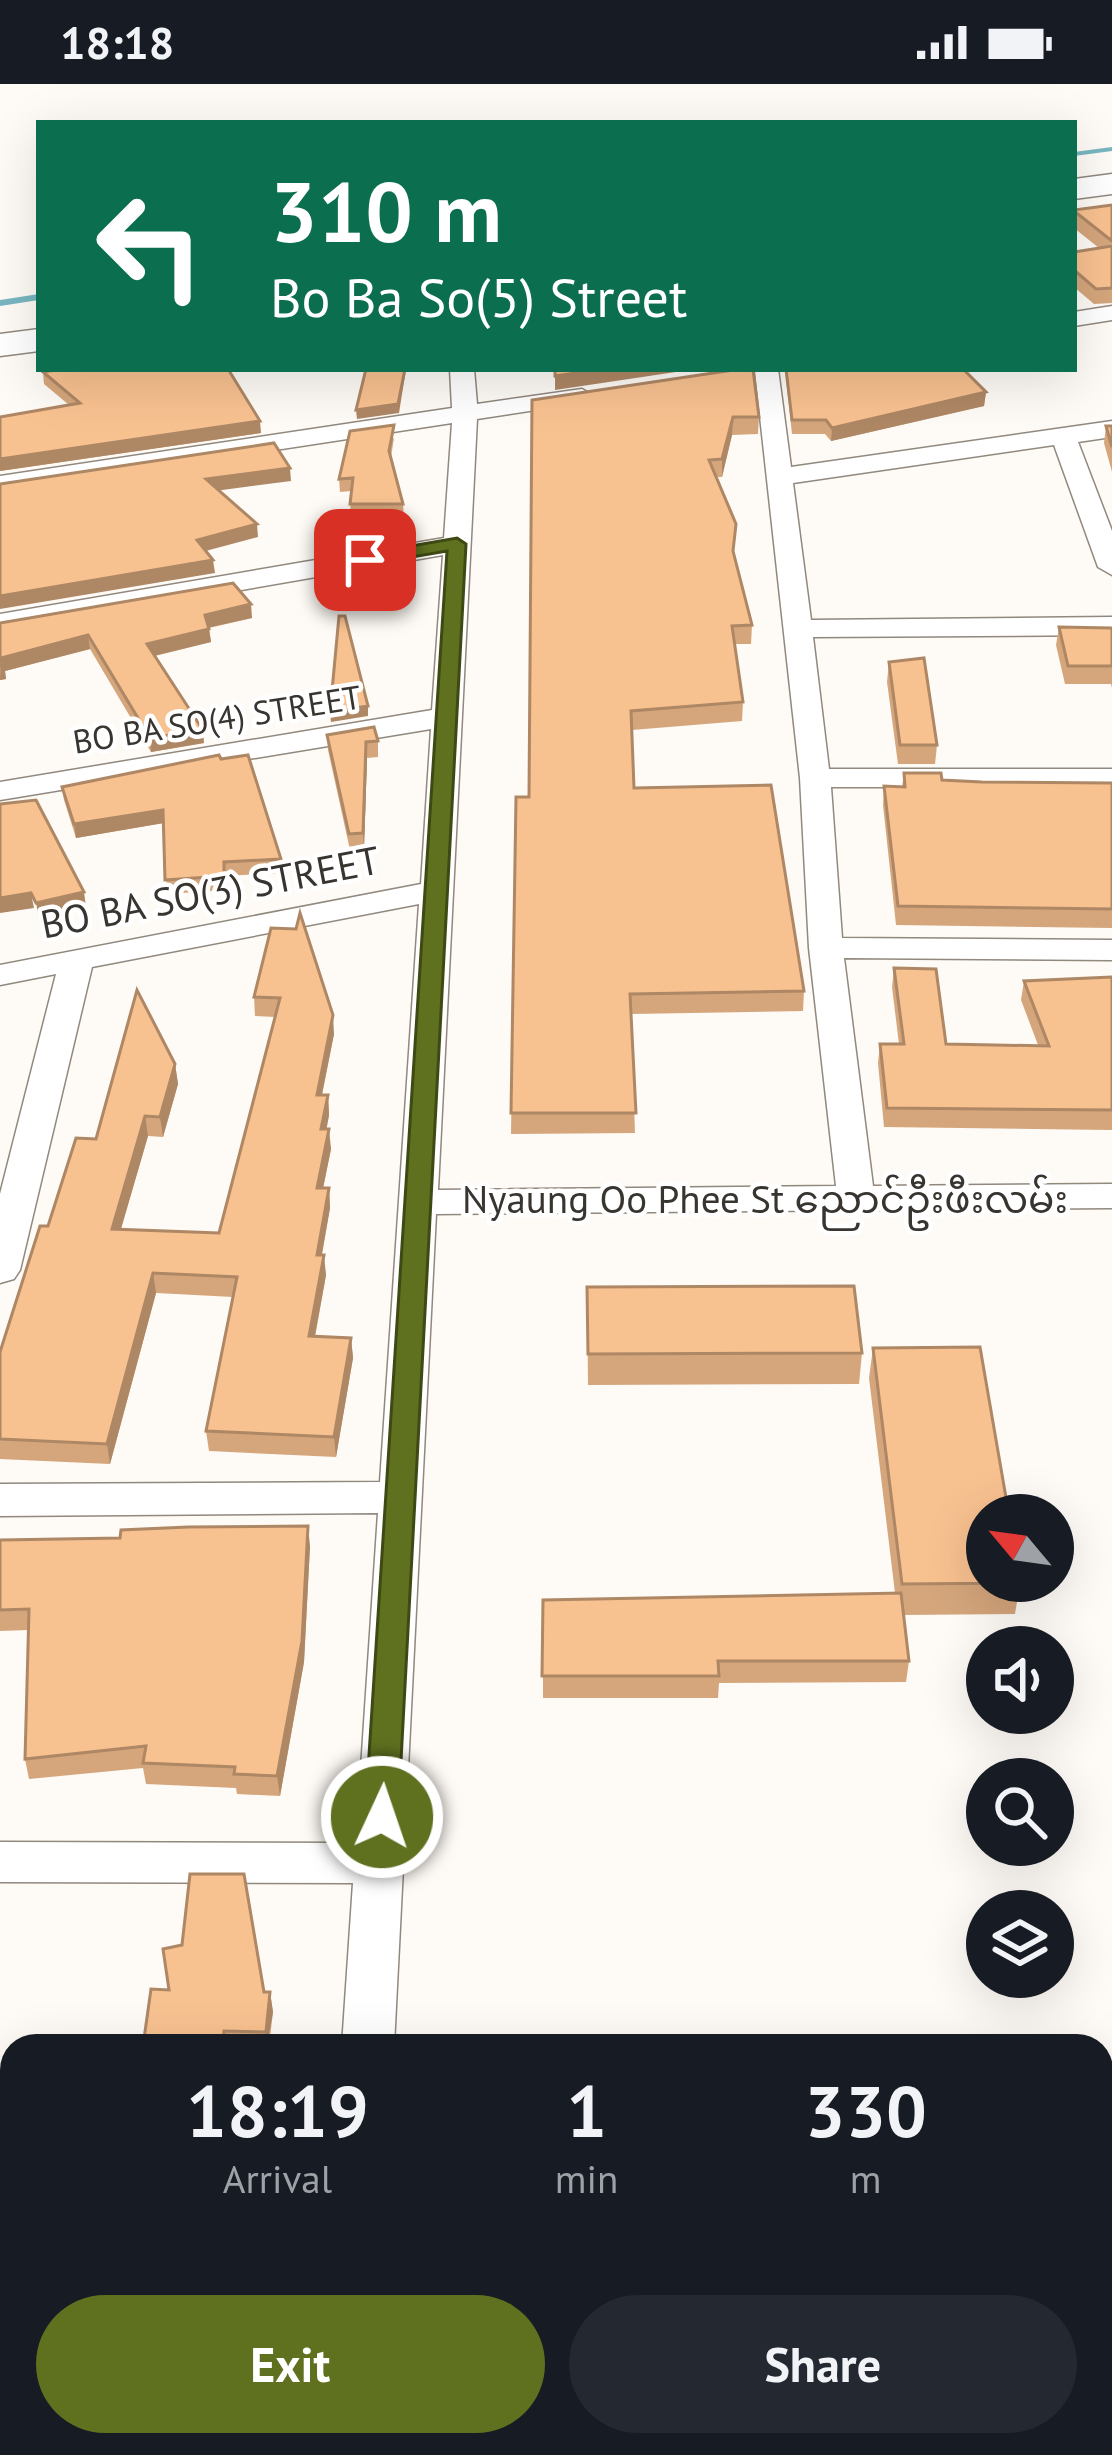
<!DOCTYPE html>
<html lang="en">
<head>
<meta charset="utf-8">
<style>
	:root { --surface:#171b24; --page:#242831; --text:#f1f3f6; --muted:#9ea1a6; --accent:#5f711f }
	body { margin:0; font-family:"PT Sans","Noto Sans Myanmar",sans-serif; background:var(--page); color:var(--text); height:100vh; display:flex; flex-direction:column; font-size:45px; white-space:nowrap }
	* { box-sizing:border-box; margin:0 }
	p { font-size:39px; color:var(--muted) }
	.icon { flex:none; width:66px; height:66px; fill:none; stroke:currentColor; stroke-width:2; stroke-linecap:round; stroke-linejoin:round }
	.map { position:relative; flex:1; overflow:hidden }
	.side { position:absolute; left:0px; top:1950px; width:1113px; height:423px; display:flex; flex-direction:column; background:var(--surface); border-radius:36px 36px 0 0; box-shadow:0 12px 48px #0002 }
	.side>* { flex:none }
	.hud { position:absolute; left:36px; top:36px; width:1041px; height:252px; border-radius:0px; box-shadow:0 12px 48px #0002; background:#0b6e4f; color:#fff; overflow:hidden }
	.needle { width:78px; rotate:299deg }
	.controls { position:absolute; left:966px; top:1410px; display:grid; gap:24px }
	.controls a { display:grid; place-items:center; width:108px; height:108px; border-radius:50%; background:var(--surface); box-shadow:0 12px 48px #0002; font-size:60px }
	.pin { position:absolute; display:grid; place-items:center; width:102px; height:102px; color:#fff; margin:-51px; border-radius:24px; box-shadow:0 6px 18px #0006 }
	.me { position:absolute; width:132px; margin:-66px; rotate:3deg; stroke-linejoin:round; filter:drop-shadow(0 0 9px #0008) }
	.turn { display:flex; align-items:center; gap:42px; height:252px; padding:0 36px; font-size:54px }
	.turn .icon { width:156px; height:156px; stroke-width:2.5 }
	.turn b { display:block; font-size:84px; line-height:102px }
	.eta { display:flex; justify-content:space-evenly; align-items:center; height:204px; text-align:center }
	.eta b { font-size:72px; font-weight:800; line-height:84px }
	.button { display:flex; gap:24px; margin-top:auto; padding:24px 36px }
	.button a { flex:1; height:138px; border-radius:72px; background:var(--accent); color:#fff; font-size:48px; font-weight:800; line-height:138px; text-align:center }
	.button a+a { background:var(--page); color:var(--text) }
	.status { display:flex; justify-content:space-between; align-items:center; height:84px; padding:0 60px; background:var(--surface); direction:ltr }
	.status svg { height:33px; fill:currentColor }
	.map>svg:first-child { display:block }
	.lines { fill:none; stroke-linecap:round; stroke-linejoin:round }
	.stream { fill:#78b6c1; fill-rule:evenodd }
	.minor-casing { stroke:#91887e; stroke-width:3 }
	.primary-casing { stroke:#91887e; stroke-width:3 }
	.minor { fill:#fff; fill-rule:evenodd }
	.primary { fill:#fff; fill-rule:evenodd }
	.wall { fill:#d5a67c }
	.shaded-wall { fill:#ae8765 }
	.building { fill:#f8c190; stroke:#ae8765; stroke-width:3 }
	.route { fill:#5f711f; stroke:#3e4914; stroke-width:3 }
	.labels { text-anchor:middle; stroke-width:9; stroke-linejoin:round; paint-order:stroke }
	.far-street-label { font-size:33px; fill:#38342f; stroke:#fff }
	.street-label { font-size:39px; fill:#38342f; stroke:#fff }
</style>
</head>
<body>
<div class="status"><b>18:18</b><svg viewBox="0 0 49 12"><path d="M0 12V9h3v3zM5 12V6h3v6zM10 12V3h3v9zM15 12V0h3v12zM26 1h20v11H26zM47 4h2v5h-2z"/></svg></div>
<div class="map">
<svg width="1112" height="2371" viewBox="0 0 1112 2371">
	<rect width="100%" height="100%" fill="#fefaf5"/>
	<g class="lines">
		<g class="stream">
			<path d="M 1112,63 L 1112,67 L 1074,72 L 1074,68 Z"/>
			<path d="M 39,210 L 39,216 L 0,222 L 0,216 Z"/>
		</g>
		<defs>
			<g id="minor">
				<path d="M 1112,222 L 1112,236 L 1074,242 L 1074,228 Z"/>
				<path d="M 450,285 L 474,285 L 477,320 L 582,305 L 594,312 L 582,319 L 477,335 L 438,1106 L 836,1102 L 809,864 L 800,694 L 755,287 L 778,285 L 791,383 L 1112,337 L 1112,353 L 1078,358 L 1112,447 L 1112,491 L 1098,483 L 1054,361 L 793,399 L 811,536 L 1112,533 L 1112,551 L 813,553 L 829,685 L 1112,685 L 1112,703 L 831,703 L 842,854 L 1112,856 L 1112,876 L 844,874 L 873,1102 L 1112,1100 L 1112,1124 L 436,1130 L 394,1962 L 342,1962 L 353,1799 L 0,1798 L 0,1758 L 356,1759 L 378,1429 L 0,1432 L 0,1400 L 380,1398 L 419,820 L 92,883 L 20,1186 L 14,1195 L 0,1199 L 0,1110 L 56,890 L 0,901 L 0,881 L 421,800 L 431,645 L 0,716 L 0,698 L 432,626 L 443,471 L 0,548 L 0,530 L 444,454 L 452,339 L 0,408 L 0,392 L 452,324 Z"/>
				<path d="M 316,2361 L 374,2361 L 373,2371 L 315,2371 Z"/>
			</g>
			<g id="primary">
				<path d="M 1112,90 L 1112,110 L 1074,115 L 1074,95 Z"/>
				<path d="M 39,245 L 39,267 L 0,272 L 0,250 Z"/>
			</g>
		</defs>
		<use href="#minor" class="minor-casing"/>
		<use href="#primary" class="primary-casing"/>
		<use href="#minor" class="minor"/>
		<use href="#primary" class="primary"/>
	</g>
	<g class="wall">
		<path d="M 1112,121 L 1112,219 L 1094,220 L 1074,203 L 1074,168 L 1099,164 L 1074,144 L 1074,126 Z"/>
		<path d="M 740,285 L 759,333 L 758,350 L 732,351 L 722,393 L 716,393 L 752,541 L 751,560 L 735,560 L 743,618 L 742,637 L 632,646 L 634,704 L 804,907 L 803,927 L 631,930 L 635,1049 L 511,1050 L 516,713 L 529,713 Z"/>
		<path d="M 785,285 L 986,308 L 984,322 L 831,357 L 825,350 L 792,350 Z"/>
		<path d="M 43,288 L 261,349 L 0,387 L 0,333 L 69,321 L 44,300 Z"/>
		<path d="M 1106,342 L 1112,342 L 1112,388 L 1104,359 Z"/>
		<path d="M 394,354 L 391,373 L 403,420 L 404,433 L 350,433 L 351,407 L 340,408 L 339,395 Z"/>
		<path d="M 252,534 L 209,544 L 211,558 L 155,572 L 204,659 L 151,668 L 90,565 L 5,587 L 6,595 L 0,596 L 0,539 Z"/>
		<path d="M 1059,543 L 1112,544 L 1112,604 L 1111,600 L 1065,600 L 1056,561 Z"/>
		<path d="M 889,578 L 937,661 L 935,680 L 898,680 L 887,598 Z"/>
		<path d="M 327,651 L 378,657 L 378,673 L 367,674 L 364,765 L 350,766 L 328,666 Z"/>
		<path d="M 904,689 L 942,696 L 982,698 L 1112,700 L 1112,844 L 896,841 L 883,721 L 884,702 L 902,703 Z"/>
		<path d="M 62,703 L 281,775 L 282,789 L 225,792 L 225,806 L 167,810 L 163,739 L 76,754 L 64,716 Z"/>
		<path d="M 271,844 L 334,950 L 322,1011 L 328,1011 L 329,1031 L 326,1045 L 331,1065 L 323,1104 L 329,1104 L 330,1124 L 322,1171 L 326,1191 L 315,1253 L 351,1254 L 353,1274 L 336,1373 L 209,1367 L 206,1347 L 233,1213 L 156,1209 L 110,1380 L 0,1375 L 0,1268 L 48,1142 L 96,1055 L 175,980 L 178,1000 L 163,1053 L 148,1052 L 121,1145 L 219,1149 L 275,933 L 255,932 L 254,913 Z"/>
		<path d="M 894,884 L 946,960 L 1038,961 L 1021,916 L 1024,897 L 1112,893 L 1112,1046 L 884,1043 L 878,979 L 880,960 L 899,960 L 892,903 Z"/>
		<path d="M 587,1203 L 862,1269 L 859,1300 L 588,1301 Z"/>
		<path d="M 873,1264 L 1020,1499 L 1015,1530 L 904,1531 L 909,1577 L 906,1598 L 719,1599 L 718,1614 L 543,1614 L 543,1516 L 895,1509 L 869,1294 Z"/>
		<path d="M 0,1456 L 310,1462 L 304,1578 L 280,1712 L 237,1710 L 236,1704 L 146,1700 L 143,1684 L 29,1695 L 25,1675 L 29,1546 L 0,1547 Z"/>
		<path d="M 264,1908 L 270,1908 L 273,1928 L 269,1962 L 143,1962 Z"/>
	</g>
	<g class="shaded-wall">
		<path d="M 406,285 L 399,329 L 357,335 L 356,326 Z"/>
		<path d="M 604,285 L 696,285 L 555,306 L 555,292 Z"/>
		<path d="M 986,308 L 984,322 L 831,357 L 832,344 Z"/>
		<path d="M 733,333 L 732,351 L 722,393 L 722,375 Z"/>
		<path d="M 260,337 L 261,349 L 0,387 L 0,375 Z"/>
		<path d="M 290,384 L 291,397 L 207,408 L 206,395 Z"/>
		<path d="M 257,440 L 258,453 L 198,469 L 197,456 Z"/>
		<path d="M 213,476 L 215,489 L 0,525 L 0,512 Z"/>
		<path d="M 251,520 L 252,534 L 206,544 L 205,531 Z"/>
		<path d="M 209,545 L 211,558 L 149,573 L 147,560 Z"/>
		<path d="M 88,551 L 90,565 L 5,587 L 6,595 L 0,596 L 1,574 Z"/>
		<path d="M 368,622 L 368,632 L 331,638 L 330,628 Z"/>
		<path d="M 203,646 L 204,659 L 151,668 L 150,654 Z"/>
		<path d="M 366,658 L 367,674 L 364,765 L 363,749 Z"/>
		<path d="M 163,726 L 164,739 L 76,754 L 74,740 Z"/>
		<path d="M 84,808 L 86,823 L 39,834 L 36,819 Z"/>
		<path d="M 31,809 L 34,824 L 0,829 L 0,814 Z"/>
		<path d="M 333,931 L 334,950 L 318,1030 L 317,1011 Z"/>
		<path d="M 175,980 L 178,1000 L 163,1053 L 160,1033 Z"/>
		<path d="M 328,1011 L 329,1031 L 323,1065 L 321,1045 Z"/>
		<path d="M 145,1032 L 148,1052 L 115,1165 L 112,1145 Z"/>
		<path d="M 329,1045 L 331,1065 L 319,1124 L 317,1104 Z"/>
		<path d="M 329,1104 L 330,1124 L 318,1191 L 317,1171 Z"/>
		<path d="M 324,1171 L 326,1191 L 311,1273 L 309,1252 Z"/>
		<path d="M 153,1189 L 156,1209 L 110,1380 L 107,1360 Z"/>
		<path d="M 351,1254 L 353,1274 L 336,1373 L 334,1353 Z"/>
		<path d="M 308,1442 L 310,1462 L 304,1578 L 280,1712 L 277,1692 Z"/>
		<path d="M 270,1908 L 273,1928 L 267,1962 L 266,1948 Z"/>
		<path d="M 5,2005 L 9,2022 L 0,2081 L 0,2034 Z"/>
	</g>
	<g class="building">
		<path d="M 1112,121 L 1112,157 L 1074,127 L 1074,126 Z"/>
		<path d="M 1112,162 L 1112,204 L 1096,205 L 1074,186 L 1074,168 Z"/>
		<path d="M 62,285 L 228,285 L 260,337 L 0,375 L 0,333 L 80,319 L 43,288 Z"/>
		<path d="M 366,285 L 405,285 L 398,320 L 356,326 Z"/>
		<path d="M 555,285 L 604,285 L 555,292 Z"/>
		<path d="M 740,285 L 753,285 L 759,333 L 733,333 L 722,375 L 709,376 L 736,440 L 733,467 L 752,541 L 732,542 L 743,618 L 631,627 L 634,704 L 771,701 L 804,907 L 630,910 L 636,1029 L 511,1029 L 516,713 L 529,713 L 532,316 Z"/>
		<path d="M 786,285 L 963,285 L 986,308 L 832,344 L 826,336 L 792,336 Z"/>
		<path d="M 394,341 L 389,367 L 403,420 L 350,420 L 353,394 L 339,395 L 350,347 Z"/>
		<path d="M 1106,342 L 1112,342 L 1112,363 Z"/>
		<path d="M 274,359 L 290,384 L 206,395 L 257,440 L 197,456 L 213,476 L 0,512 L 0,400 Z"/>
		<path d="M 233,499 L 251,520 L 205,531 L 209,545 L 147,560 L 203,646 L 150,654 L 88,551 L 1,574 L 4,581 L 0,582 L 0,539 Z"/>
		<path d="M 339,532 L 345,532 L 368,622 L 330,628 Z"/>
		<path d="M 1059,543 L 1112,544 L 1112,582 L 1068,582 Z"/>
		<path d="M 924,574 L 937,661 L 900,661 L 889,578 Z"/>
		<path d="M 374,643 L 378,657 L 366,658 L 363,749 L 349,750 L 327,651 Z"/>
		<path d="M 219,671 L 221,675 L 248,671 L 281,775 L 224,778 L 224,792 L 165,796 L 163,726 L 74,740 L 62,703 Z"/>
		<path d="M 904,689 L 941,689 L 942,696 L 982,698 L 1112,699 L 1112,825 L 898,822 L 884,702 L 905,703 Z"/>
		<path d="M 36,716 L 84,808 L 36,819 L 31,809 L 0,814 L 0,720 Z"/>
		<path d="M 300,829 L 333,931 L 317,1011 L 328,1011 L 321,1045 L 329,1045 L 317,1104 L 329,1104 L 317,1171 L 324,1171 L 309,1252 L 351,1254 L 334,1353 L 206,1347 L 237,1193 L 153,1189 L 107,1360 L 0,1355 L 0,1268 L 40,1142 L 48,1142 L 76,1054 L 96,1055 L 137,906 L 175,980 L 160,1033 L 145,1032 L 112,1145 L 219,1149 L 280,914 L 254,913 L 271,844 L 296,845 Z"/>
		<path d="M 894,884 L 936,885 L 946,960 L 1049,962 L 1024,897 L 1112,893 L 1112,1026 L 887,1024 L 880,960 L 904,960 Z"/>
		<path d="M 854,1202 L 862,1269 L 588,1270 L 587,1203 Z"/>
		<path d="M 980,1263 L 1009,1431 L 987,1431 L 987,1497 L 1020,1497 L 1020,1499 L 902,1500 L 873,1264 Z"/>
		<path d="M 308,1442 L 302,1557 L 277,1692 L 234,1690 L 235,1683 L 143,1679 L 146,1662 L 25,1675 L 29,1525 L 0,1526 L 0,1456 L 120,1454 L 121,1446 L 188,1443 Z"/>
		<path d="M 901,1509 L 909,1577 L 718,1577 L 719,1592 L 542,1592 L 543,1516 Z"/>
		<path d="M 190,1790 L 244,1790 L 264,1908 L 270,1908 L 266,1948 L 224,1947 L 223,1962 L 143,1962 L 151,1905 L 169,1906 L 163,1865 L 182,1861 Z"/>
		<path d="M 0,2005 L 5,2005 L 0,2034 Z"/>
	</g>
	<path class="route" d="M 457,454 L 466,460 L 398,1733 L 393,1743 L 382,1747 L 370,1743 L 365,1733 L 447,467 L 365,481 L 356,476 L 365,470 Z"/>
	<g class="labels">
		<g class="far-street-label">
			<text transform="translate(217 635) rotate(-9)" y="12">BO BA SO(4) STREET</text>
		</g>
		<g class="street-label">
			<text transform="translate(210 808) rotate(-11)" y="14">BO BA SO(3) STREET</text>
			<text x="765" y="1129">Nyaung Oo Phee St ညောင်ဦးဖီးလမ်း</text>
		</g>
	</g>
</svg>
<div class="controls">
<a><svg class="needle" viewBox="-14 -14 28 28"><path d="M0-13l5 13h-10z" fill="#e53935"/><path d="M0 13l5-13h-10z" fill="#9ea1a6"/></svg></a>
<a><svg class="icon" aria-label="sound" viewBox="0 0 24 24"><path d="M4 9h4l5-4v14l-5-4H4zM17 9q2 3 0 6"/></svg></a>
<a><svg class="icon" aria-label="search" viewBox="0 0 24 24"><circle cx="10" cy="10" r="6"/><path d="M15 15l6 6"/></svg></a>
<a><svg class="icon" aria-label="layers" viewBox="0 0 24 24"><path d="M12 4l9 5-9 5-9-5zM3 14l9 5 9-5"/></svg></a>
</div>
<div class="pin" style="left:365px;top:476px;background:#d93025"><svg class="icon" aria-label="arrive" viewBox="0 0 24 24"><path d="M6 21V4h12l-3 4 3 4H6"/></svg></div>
<svg class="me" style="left:382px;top:1733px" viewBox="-20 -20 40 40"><circle r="17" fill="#5f711f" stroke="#fff" stroke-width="3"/><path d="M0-11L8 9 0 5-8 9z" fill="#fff"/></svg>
<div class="hud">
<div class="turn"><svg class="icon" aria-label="left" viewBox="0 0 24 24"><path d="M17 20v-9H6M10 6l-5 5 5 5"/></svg><div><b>310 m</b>Bo Ba So(5) Street</div></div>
</div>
<section class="side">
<div class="eta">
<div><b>18:19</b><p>Arrival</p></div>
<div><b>1</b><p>min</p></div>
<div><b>330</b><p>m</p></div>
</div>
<div class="button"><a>Exit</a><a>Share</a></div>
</section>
</div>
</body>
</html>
